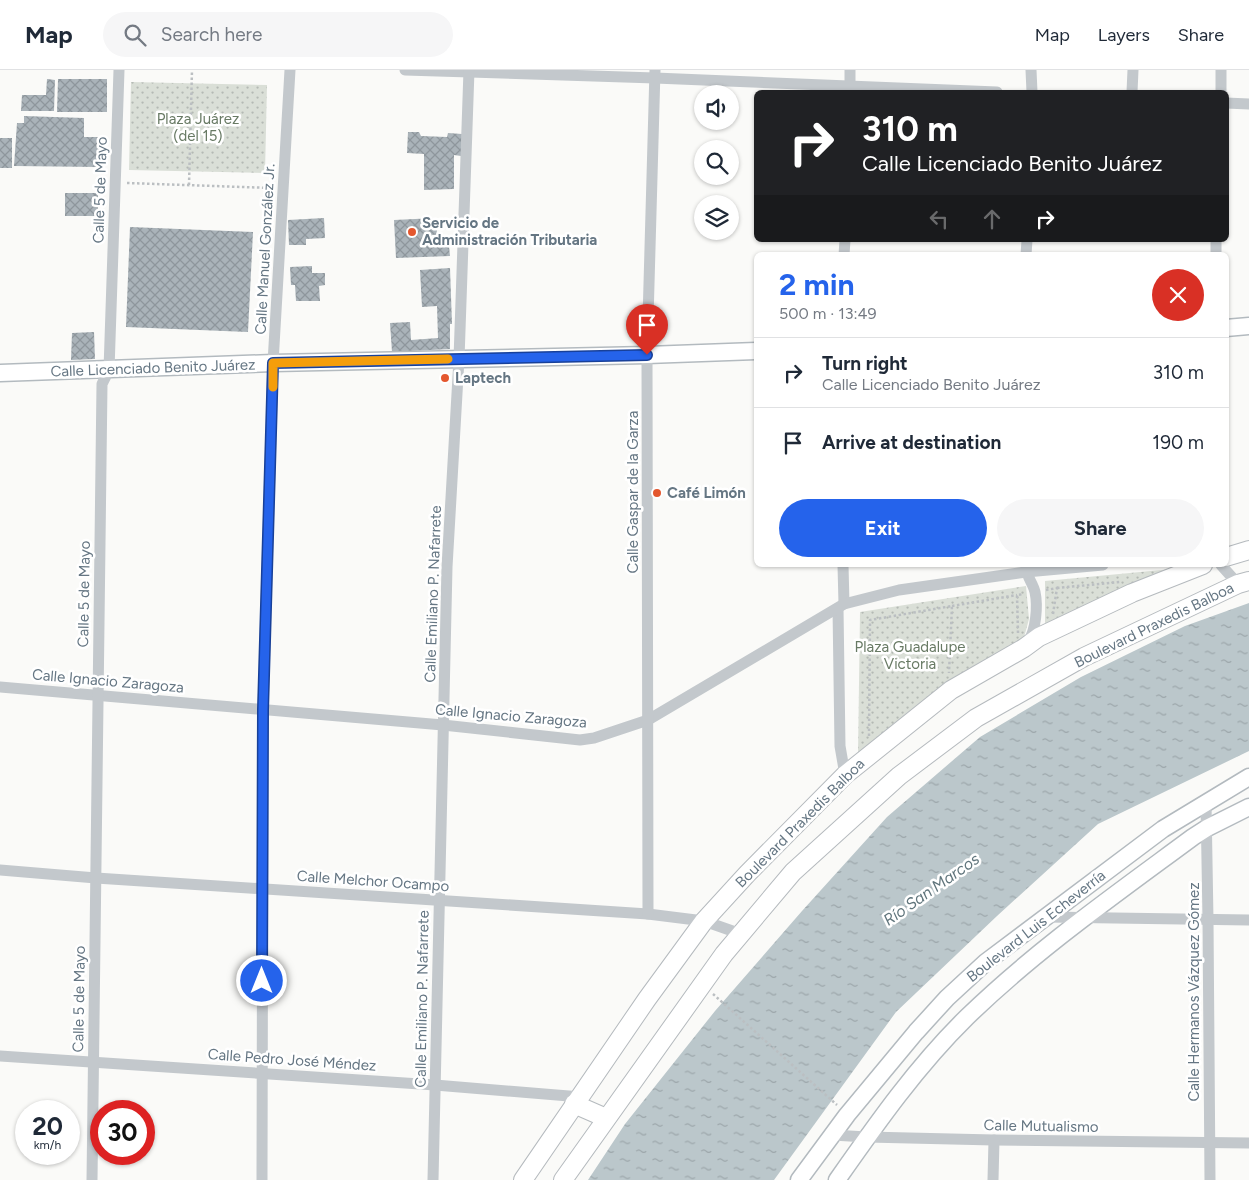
<!DOCTYPE html>
<html lang="en">
<head>
<meta charset="utf-8">
<style>
	:root { --surface:#fff; --page:#f6f6f7; --text:#1f2937; --muted:#747a83; --line:#e0e1e3; --accent:#2563eb }
	body { margin:0; font-family:Figtree,sans-serif; background:var(--page); color:var(--text); height:100vh; display:flex; flex-direction:column; font-size:19px; white-space:nowrap }
	* { box-sizing:border-box; margin:0 }
	p { font-size:16px; color:var(--muted) }
	.icon { flex:none; width:28px; height:28px; fill:none; stroke:currentColor; stroke-width:2; stroke-linecap:round; stroke-linejoin:round }
	.map { position:relative; flex:1; overflow:hidden }
	.sheet { position:absolute; left:754px; top:182px; width:475px; height:315px; display:flex; flex-direction:column; background:var(--surface); border-radius:8px; box-shadow:0 1px 4px #0004 }
	.sheet>* { flex:none }
	.top-card { position:absolute; left:754px; top:20px; width:475px; height:152px; border-radius:8px; box-shadow:0 1px 4px #0004; background:#202124; color:#fff; overflow:hidden }
	.buttons { position:absolute; left:694px; top:15px; display:grid; gap:10px }
	.buttons a { display:grid; place-items:center; width:45px; height:45px; border-radius:50%; background:var(--surface); box-shadow:0 1px 4px #0004; font-size:25px }
	.speed { position:absolute; left:15px; top:1030px; display:flex; gap:10px; font-size:25px; font-weight:700; text-align:center }
	.speed>* { display:grid; place-content:center; width:65px; height:65px; border-radius:50%; background:var(--surface); box-shadow:0 1px 4px #0004; line-height:1 }
	.speed small { font-size:12px; font-weight:400 }
	.speed .limit { border:8px solid #d22; background:#fff; color:#111 }
	.pin { position:absolute; display:grid; place-items:center; width:42px; height:42px; color:#fff; margin:-51px -21px; border-radius:50% 50% 50% 0; rotate:-45deg; box-shadow:0 0 5px #0007 }
	.pin .icon { rotate:45deg }
	.me { position:absolute; width:55px; margin:-28px; rotate:0deg; stroke-linejoin:round; filter:drop-shadow(0 0 4px #0008) }
	.turn { display:flex; align-items:center; gap:18px; height:105px; padding:0 25px; font-size:22px }
	.turn .icon { width:65px; height:65px; stroke-width:2.5 }
	.turn b { display:block; font-size:35px; line-height:42px }
	.lanes { display:flex; align-items:center; height:48px; padding:0 25px; background:#0003; justify-content:center; gap:25px; direction:ltr }
	.lanes .off { opacity:.35 }
	.round { display:grid; place-items:center; flex:none; width:52px; height:52px; border-radius:26px; background:var(--page) }
	.summary { display:flex; align-items:center; justify-content:space-between; height:85px; padding:0 25px }
	h1 { font-size:30px; font-weight:700; line-height:38px; color:var(--accent) }
	.cta { display:flex; gap:10px; margin-top:auto; padding:10px 25px }
	.cta a { flex:1; height:58px; border-radius:30px; background:var(--accent); color:#fff; font-size:20px; font-weight:700; line-height:58px; text-align:center }
	.cta a+a { background:var(--page); color:var(--text) }
	ul { padding:0; list-style:none }
	li { display:flex; align-items:center; gap:15px; height:70px; padding:0 25px; border-top:1px solid var(--line) }
	li div { flex:1 }
	li b { display:block; font-size:19px }
	li em { font-style:normal }
	header { display:flex; align-items:center; gap:30px; box-sizing:border-box; height:70px; padding:0 25px; background:var(--surface); border-bottom:1px solid var(--line) }
	header strong { font-size:24px }
	nav { display:flex; gap:28px; margin-inline-start:auto; font-size:18px }
	.search { width:350px; height:45px; background:var(--page); display:flex; align-items:center; gap:12px; box-sizing:border-box; padding:0 18px; border-radius:28px; color:var(--muted); font-size:19px }
	.map>svg:first-child { display:block }
	.park { fill:url(#park-dots) }
	.water { fill:url(#water-ripples) }
	.building { fill:url(#building-cross-hatch) }
	.lines { fill:none; stroke-linecap:round; stroke-linejoin:round }
	.secondary-casing { stroke:#b3babf; stroke-width:19 }
	.primary-casing { stroke:#b5babe; stroke-width:20 }
	.path { stroke:#bbbfc2; stroke-width:2.5; stroke-dasharray:2.5 2.5; stroke-linecap:butt }
	.street { stroke:#c3c8cc; stroke-width:11 }
	.secondary { stroke:#fff; stroke-width:16 }
	.primary { stroke:#fff; stroke-width:18 }
	.route-casing { stroke:#184099; stroke-width:12 }
	.route { stroke:#2563eb; stroke-width:9 }
	.slow { stroke:#f59e0b; stroke-width:9 }
	.poi-dot { fill:#e4572e; stroke:#fff; stroke-width:2 }
	.labels { text-anchor:middle; stroke-width:5; stroke-linejoin:round; paint-order:stroke }
	.park-label { font-size:15px; fill:#687a64; stroke:#fff }
	.street-label { font-size:15px; fill:#657683; stroke:#fff }
	.poi-label { font-size:15px; font-weight:bold; fill:#657683; stroke:#fff; text-anchor:start }
	.water-label { font-size:16px; font-style:italic; fill:#60757c; stroke:#fff }
</style>
</head>
<body>
<header>
<strong>Map</strong>
<div class="search"><svg class="icon" aria-label="search" viewBox="0 0 24 24"><circle cx="10" cy="10" r="6"/><path d="M15 15l6 6"/></svg>Search here</div>
<nav><a>Map</a><a>Layers</a><a>Share</a></nav>
</header>
<div class="map">
<svg width="1249" height="1110" viewBox="0 0 1249 1110">
	<defs>
		<pattern id="park-dots" width="8" height="8" patternUnits="userSpaceOnUse" patternTransform="scale(1.25)"><rect width="8" height="8" fill="#dadfd7"/><path d="M2 2h.1M6 6h.1" fill="none" stroke="#b4b9b4" stroke-width="1.8" stroke-linecap="round"/></pattern>
		<pattern id="water-ripples" width="26" height="14" patternUnits="userSpaceOnUse" patternTransform="scale(1.25)"><rect width="26" height="14" fill="#bbc7cb"/><path d="M2 4q2-2 4 0t4 0M15 11q2-2 4 0t4 0" fill="none" stroke="#9ca6aa"/></pattern>
		<pattern id="building-cross-hatch" width="8" height="8" patternUnits="userSpaceOnUse" patternTransform="scale(1.25)"><rect width="8" height="8" fill="#aab3b9"/><path d="M0 0l8 8M0 8l8-8" fill="none" stroke="#8e969c"/></pattern>
	</defs>
	<rect width="100%" height="100%" fill="#fafaf8"/>
	<g class="park">
		<path d="M 131,12 L 267,15 L 265,103 L 129,100 Z"/>
		<path d="M 1172,499 L 1045,564 L 1045,511 Z"/>
		<path d="M 1026,516 L 1029,549 L 1023,571 L 858,685 L 860,542 Z"/>
	</g>
	<path class="water" d="M 1249,533 L 1249,681 L 1098,754 L 997,846 L 896,942 L 774,1110 L 588,1110 L 625,1054 L 715,941 L 802,841 L 887,747 L 980,667 L 1081,607 L 1185,556 Z"/>
	<g class="building">
		<path d="M 47,9 L 55,10 L 54,41 L 21,41 L 22,25 L 46,25 Z"/>
		<path d="M 58,9 L 107,9 L 107,42 L 57,42 Z"/>
		<path d="M 24,46 L 84,48 L 84,67 L 101,67 L 99,97 L 14,96 L 17,53 L 24,53 Z"/>
		<path d="M 408,62 L 419,62 L 421,66 L 447,67 L 448,63 L 462,64 L 461,86 L 454,85 L 454,119 L 424,120 L 424,84 L 407,83 Z"/>
		<rect x="0" y="68" width="12" height="30"/>
		<rect x="65" y="123" width="33" height="23"/>
		<path d="M 324,148 L 325,168 L 306,169 L 306,175 L 289,175 L 288,150 Z"/>
		<path d="M 436,148 L 437,165 L 432,165 L 432,177 L 449,176 L 450,186 L 396,188 L 394,150 Z"/>
		<path d="M 130,157 L 253,162 L 248,262 L 126,257 Z"/>
		<path d="M 312,196 L 312,203 L 325,203 L 325,215 L 319,216 L 320,231 L 296,231 L 295,215 L 291,215 L 290,197 Z"/>
		<path d="M 450,198 L 452,254 L 450,254 L 450,279 L 392,282 L 390,253 L 410,252 L 411,270 L 438,268 L 437,236 L 422,237 L 420,200 Z"/>
		<path d="M 94,262 L 95,289 L 71,290 L 72,263 Z"/>
	</g>
	<g class="lines">
		<defs>
			<g id="secondary">
				<path d="M 1226,258 L 1249,256"/>
				<path d="M 0,303 L 273,293 L 647,285 L 756,281"/>
				<path d="M 799,1110 L 847,1045 L 916,962 L 947,928 L 986,892 L 1163,759 L 1249,707"/>
				<path d="M 837,1110 C 877,1053 917,996 967,947 C 1036,880 1116,824 1193,767 L 1207,758 L 1249,737"/>
			</g>
			<g id="primary">
				<path d="M 1226,487 L 1249,480"/>
				<path d="M 574,1034 L 606,1048"/>
				<path d="M 523,1110 L 647,929 L 704,851 L 747,804 L 845,705 L 951,620 L 1024,578 L 1039,567 L 1132,523 L 1203,495"/>
				<path d="M 563,1110 L 724,884 L 793,802 L 899,706 L 976,648 L 1084,587 L 1238,514 L 1249,511"/>
			</g>
		</defs>
		<use href="#secondary" class="secondary-casing"/>
		<use href="#primary" class="primary-casing"/>
		<g class="path">
			<path d="M 127,113 L 271,118"/>
			<path d="M 189,115 L 192,0"/>
			<path d="M 1057,518 L 1120,512"/>
			<path d="M 1046,520 L 1057,518 L 1053,544"/>
			<path d="M 952,536 L 1017,525"/>
			<path d="M 1018,563 L 1017,525 L 1024,524"/>
			<path d="M 869,666 L 870,550 L 952,536 L 949,603"/>
			<path d="M 713,924 L 837,1035"/>
		</g>
		<g class="street">
			<path d="M 405,0 L 655,8 L 997,22"/>
			<path d="M 1031,0 L 1032,22"/>
			<path d="M 850,22 L 850,0"/>
			<path d="M 1132,22 L 1133,0"/>
			<path d="M 1221,22 L 1221,0"/>
			<path d="M 1226,33 L 1249,34"/>
			<path d="M 844,185 L 845,170"/>
			<path d="M 1026,185 L 1027,170"/>
			<path d="M 1216,185 L 1216,170"/>
			<path d="M 843,495 L 844,534"/>
			<path d="M 1221,495 L 1238,514"/>
			<path d="M 1026,497 C 1026,506 1033,513 1035,522 C 1038,536 1036,560 1028,572"/>
			<path d="M 838,538 L 840,676 L 845,705"/>
			<path d="M 0,617 L 443,655 L 580,670 L 594,668 L 648,650 L 844,534 L 899,520 L 1026,502 L 1103,495"/>
			<path d="M 1206,733 L 1208,850 L 1210,1110"/>
			<path d="M 0,800 L 96,808 L 648,844 L 704,851 L 741,864"/>
			<path d="M 648,844 L 647,285 L 655,0"/>
			<path d="M 1047,847 L 1249,850"/>
			<path d="M 0,986 L 435,1015 L 581,1027"/>
			<path d="M 832,1065 L 867,1067 L 994,1070 L 1249,1073"/>
			<path d="M 92,1110 L 102,314 L 109,300 L 119,0"/>
			<path d="M 262,1110 L 263,640 L 273,293 L 290,0"/>
			<path d="M 433,1110 L 447,497 L 459,289 L 469,0"/>
			<path d="M 993,1110 L 994,1070"/>
		</g>
		<use href="#secondary" class="secondary"/>
		<use href="#primary" class="primary"/>
	</g>
	<g class="lines">
		<defs>
			<path id="route" d="M 262,911 L 263,640 L 273,293 L 647,285"/>
		</defs>
		<use href="#route" class="route-casing"/>
		<use href="#route" class="route"/>
		<path class="slow" d="M 273,317 L 273,293 L 448,289"/>
	</g>
	<g class="poi-dot">
		<circle cx="412" cy="162" r="5"/>
		<circle cx="445" cy="308" r="5"/>
		<circle cx="657" cy="423" r="5"/>
	</g>
	<g class="labels">
		<g class="park-label">
			<text x="198" y="54">Plaza Juárez<tspan x="198" dy="17">(del 15)</tspan></text>
			<text x="910" y="582">Plaza Guadalupe<tspan x="910" dy="17">Victoria</tspan></text>
		</g>
		<g class="street-label">
			<text transform="translate(100 120) rotate(-88)" y="5">Calle 5 de Mayo</text>
			<text transform="translate(265 179) rotate(-87)" y="5">Calle Manuel González Jr.</text>
			<text transform="translate(153 298) rotate(-2)" y="5">Calle Licenciado Benito Juárez</text>
			<text transform="translate(633 422) rotate(-90)" y="5">Calle Gaspar de la Garza</text>
			<text transform="translate(84 524) rotate(-89)" y="5">Calle 5 de Mayo</text>
			<text transform="translate(433 524) rotate(-88)" y="5">Calle Emiliano P. Nafarrete</text>
			<text transform="translate(1154 555) rotate(-26)" y="5">Boulevard Praxedis Balboa</text>
			<text transform="translate(108 611) rotate(5)" y="5">Calle Ignacio Zaragoza</text>
			<text transform="translate(511 646) rotate(5)" y="5">Calle Ignacio Zaragoza</text>
			<text transform="translate(800 753) rotate(-45)" y="5">Boulevard Praxedis Balboa</text>
			<text transform="translate(373 811) rotate(4)" y="5">Calle Melchor Ocampo</text>
			<text transform="translate(1036 856) rotate(-38)" y="5">Boulevard Luis Echeverría</text>
			<text transform="translate(1194 922) rotate(-90)" y="5">Calle Hermanos Vázquez Gómez</text>
			<text transform="translate(79 929) rotate(-89)" y="5">Calle 5 de Mayo</text>
			<text transform="translate(422 929) rotate(-89)" y="5">Calle Emiliano P. Nafarrete</text>
			<text transform="translate(292 990) rotate(4)" y="5">Calle Pedro José Méndez</text>
			<text transform="translate(1041 1056) rotate(1)" y="5">Calle Mutualismo</text>
		</g>
		<g class="poi-label">
			<text x="422" y="158">Servicio de<tspan x="422" dy="17">Administración Tributaria</tspan></text>
			<text x="455" y="313">Laptech</text>
			<text x="667" y="428">Café Limón</text>
		</g>
		<g class="water-label">
			<text transform="translate(931 819) rotate(-35)" y="6">Río San Marcos</text>
		</g>
	</g>
</svg>
<div class="buttons">
<a><svg class="icon" aria-label="sound" viewBox="0 0 24 24"><path d="M4 9h4l5-4v14l-5-4H4zM17 9q2 3 0 6"/></svg></a>
<a><svg class="icon" aria-label="search" viewBox="0 0 24 24"><circle cx="10" cy="10" r="6"/><path d="M15 15l6 6"/></svg></a>
<a><svg class="icon" aria-label="layers" viewBox="0 0 24 24"><path d="M12 4l9 5-9 5-9-5zM3 14l9 5 9-5"/></svg></a>
</div>
<div class="speed"><div>20<small>km/h</small></div><div class="limit">30</div></div>
<div class="pin" style="left:647px;top:285px;background:#d93025"><svg class="icon" aria-label="arrive" viewBox="0 0 24 24"><path d="M6 21V4h12l-3 4 3 4H6"/></svg></div>
<svg class="me" style="left:262px;top:911px" viewBox="-20 -20 40 40"><circle r="17" fill="#2563eb" stroke="#fff" stroke-width="3"/><path d="M0-11L8 9 0 5-8 9z" fill="#fff"/></svg>
<div class="top-card">
<div class="turn"><svg class="icon" aria-label="right" viewBox="0 0 24 24"><path d="M7 20v-9h11M14 6l5 5-5 5"/></svg><div><b>310 m</b>Calle Licenciado Benito Juárez</div></div>
<div class="lanes"><svg class="icon off" aria-label="left" viewBox="0 0 24 24"><path d="M17 20v-9H6M10 6l-5 5 5 5"/></svg><svg class="icon off" aria-label="ahead" viewBox="0 0 24 24"><path d="M12 20V5M6 11l6-6 6 6"/></svg><svg class="icon" aria-label="right" viewBox="0 0 24 24"><path d="M7 20v-9h11M14 6l5 5-5 5"/></svg></div>
</div>
<section class="sheet">
<div class="summary"><div><h1>2 min</h1><p>500 m · 13:49</p></div><a class="round" style="background:#d93025;color:#fff"><svg class="icon" aria-label="close" viewBox="0 0 24 24"><path d="M6 6l12 12M18 6L6 18"/></svg></a></div>
<ul>
<li><svg class="icon" aria-label="right" viewBox="0 0 24 24"><path d="M7 20v-9h11M14 6l5 5-5 5"/></svg><div><b>Turn right</b><p>Calle Licenciado Benito Juárez</p></div><em>310 m</em></li>
<li><svg class="icon" aria-label="arrive" viewBox="0 0 24 24"><path d="M6 21V4h12l-3 4 3 4H6"/></svg><div><b>Arrive at destination</b></div><em>190 m</em></li>
</ul>
<div class="cta"><a>Exit</a><a>Share</a></div>
</section>
</div>
</body>
</html>
